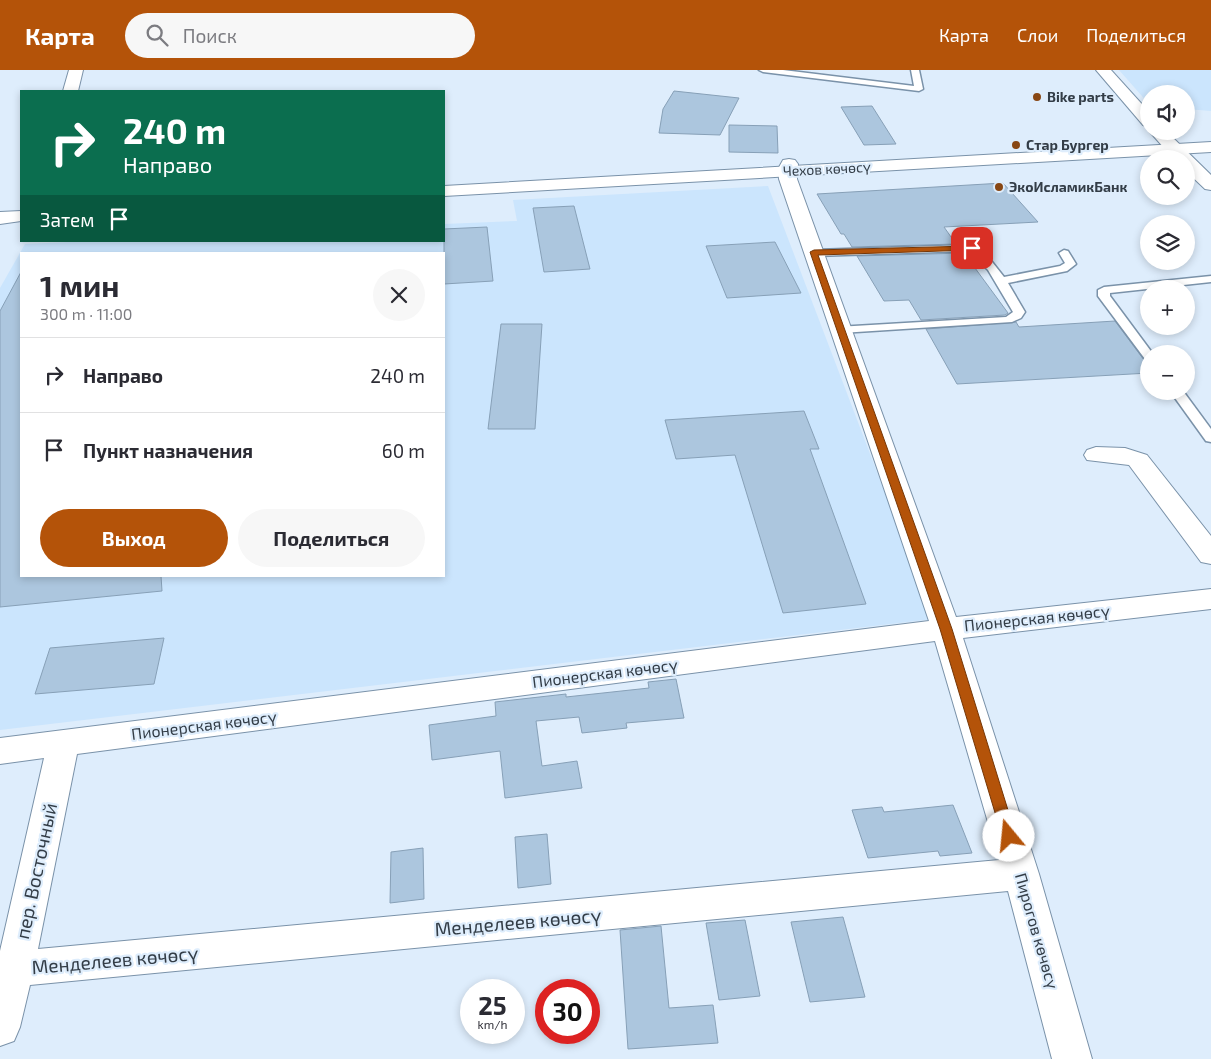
<!DOCTYPE html>
<html lang="ru">
<head>
<meta charset="utf-8">
<style>
	:root { --surface:#fff; --page:#f7f7f7; --text:#2b2b33; --muted:#7c7c81; --line:#e1e1e2; --accent:#b45309 }
	body { margin:0; font-family:"Exo 2",sans-serif; background:var(--page); color:var(--text); height:100vh; display:flex; flex-direction:column; font-size:19px; white-space:nowrap }
	* { box-sizing:border-box; margin:0 }
	p { font-size:16px; color:var(--muted) }
	.icon { flex:none; width:28px; height:28px; fill:none; stroke:currentColor; stroke-width:2; stroke-linecap:round; stroke-linejoin:round }
	.map { position:relative; flex:1; overflow:hidden }
	.sheet { position:absolute; left:20px; top:182px; width:425px; height:325px; display:flex; flex-direction:column; background:var(--surface); border-radius:0px; box-shadow:0 2px 8px #0003 }
	.sheet>* { flex:none }
	.top-card { position:absolute; left:20px; top:20px; width:425px; height:152px; border-radius:0px; box-shadow:0 2px 8px #0003; background:#0b6e4f; color:#fff; overflow:hidden }
	.tools { position:absolute; left:1140px; top:15px; display:grid; gap:10px }
	.tools a { display:grid; place-items:center; width:55px; height:55px; border-radius:50%; background:var(--surface); box-shadow:0 2px 8px #0003; font-size:25px }
	.speed { position:absolute; left:460px; top:909px; display:flex; gap:10px; font-size:25px; font-weight:700; text-align:center }
	.speed>* { display:grid; place-content:center; width:65px; height:65px; border-radius:50%; background:var(--surface); box-shadow:0 2px 8px #0003; line-height:1 }
	.speed small { font-size:12px; font-weight:400 }
	.speed .limit { border:8px solid #d22; background:#fff; color:#111 }
	.pin { position:absolute; display:grid; place-items:center; width:42px; height:42px; color:#fff; margin:-21px; border-radius:10px; box-shadow:0 2px 8px #0006 }
	.me { position:absolute; width:55px; margin:-28px; rotate:343deg; stroke-linejoin:round; filter:drop-shadow(0 0 4px #0008) }
	.turn { display:flex; align-items:center; gap:18px; height:105px; padding:0 20px; font-size:22px }
	.turn .icon { width:65px; height:65px; stroke-width:2.5 }
	.turn b { display:block; font-size:35px; line-height:42px }
	.then { display:flex; align-items:center; height:48px; padding:0 20px; background:#0003; gap:10px; font-size:19px }
	.round { display:grid; place-items:center; flex:none; width:52px; height:52px; border-radius:26px; background:var(--page) }
	.overview { display:flex; align-items:center; justify-content:space-between; height:85px; padding:0 20px }
	h1 { font-size:30px; font-weight:700; line-height:38px }
	.primary-button { display:flex; gap:10px; margin-top:auto; padding:10px 20px }
	.primary-button a { flex:1; height:58px; border-radius:30px; background:var(--accent); color:#fff; font-size:20px; font-weight:700; line-height:58px; text-align:center }
	.primary-button a+a { background:var(--page); color:var(--text) }
	ul { padding:0; list-style:none }
	li { display:flex; align-items:center; gap:15px; height:75px; padding:0 20px; border-top:1px solid var(--line) }
	li div { flex:1 }
	li b { display:block; font-size:19px }
	li em { font-style:normal }
	header { display:flex; align-items:center; gap:30px; box-sizing:border-box; height:70px; padding:0 25px; background:var(--accent); color:#fff }
	header strong { font-size:24px }
	nav { display:flex; gap:28px; margin-inline-start:auto; font-size:18px }
	.search { width:350px; height:45px; background:var(--page); display:flex; align-items:center; gap:12px; box-sizing:border-box; padding:0 18px; border-radius:28px; color:var(--muted); font-size:19px }
	.map>svg:first-child { display:block }
	.built { fill:#cbe5fd; fill-rule:evenodd }
	.building { fill:#acc6de; stroke:#87a0b7 }
	.lines { fill:none; stroke-linecap:round; stroke-linejoin:round }
	.service-casing { stroke:#7a92a9; stroke-width:3 }
	.minor-casing { stroke:#7a92a9; stroke-width:2 }
	.tertiary-casing { stroke:#7a92a9; stroke-width:2 }
	.secondary-casing { stroke:#7a92a9; stroke-width:2 }
	.service { fill:#fff; fill-rule:evenodd }
	.minor { fill:#fff; fill-rule:evenodd }
	.tertiary { fill:#fff; fill-rule:evenodd }
	.secondary { fill:#fff; fill-rule:evenodd }
	.route { fill:#b45309; stroke:#753606 }
	.poi-dot { fill:#884714; stroke:#deedfc; stroke-width:2 }
	.labels { text-anchor:middle; stroke-width:4.5; stroke-linejoin:round; paint-order:stroke }
	.far-poi-label { font-size:14px; font-weight:bold; fill:#333d47; stroke:#deedfc; text-anchor:start }
	.far-street-label { font-size:14px; fill:#333d47; stroke:#deedfc }
	.street-label { font-size:16px; fill:#333d47; stroke:#deedfc }
	.near-street-label { font-size:19px; fill:#333d47; stroke:#deedfc }
</style>
</head>
<body>
<header>
<strong>Карта</strong>
<div class="search"><svg class="icon" aria-label="search" viewBox="0 0 24 24"><circle cx="10" cy="10" r="6"/><path d="M15 15l6 6"/></svg>Поиск</div>
<nav><a>Карта</a><a>Слои</a><a>Поделиться</a></nav>
</header>
<div class="map">
<svg width="1211" height="989" viewBox="0 0 1211 989">
	<rect width="100%" height="100%" fill="#deedfc"/>
	<g class="built">
		<path d="M 1119,0 L 1211,0 L 1211,41 L 1186,39 L 1186,24 L 1149,24 L 1149,34 Z"/>
		<path d="M 768,116 L 933,549 L 0,660 L 0,218 L 25,174 L 89,171 L 444,171 L 444,154 L 517,151 L 513,130 ZM 21,184 L 444,184 L 444,506 L 21,506 Z"/>
	</g>
	<g class="building">
		<path d="M 674,21 L 739,28 L 720,65 L 659,63 L 663,39 Z"/>
		<path d="M 872,36 L 896,74 L 864,75 L 841,37 Z"/>
		<path d="M 729,55 L 777,56 L 778,83 L 729,82 Z"/>
		<path d="M 1003,113 L 1038,152 L 944,157 L 956,174 L 852,177 L 844,164 L 841,164 L 817,124 Z"/>
		<path d="M 574,136 L 590,199 L 544,202 L 533,138 Z"/>
		<path d="M 487,157 L 493,211 L 444,214 L 444,159 Z"/>
		<path d="M 775,172 L 801,223 L 727,228 L 706,176 Z"/>
		<path d="M 964,183 L 1008,243 L 1005,245 L 921,250 L 909,230 L 884,231 L 857,186 Z"/>
		<path d="M 21,202 L 21,506 L 161,506 L 162,521 L 0,537 L 0,241 Z"/>
		<path d="M 1115,251 L 1144,290 L 1149,292 L 1149,303 L 957,314 L 926,259 L 1016,252 L 1019,257 Z"/>
		<path d="M 501,254 L 542,254 L 535,359 L 488,359 Z"/>
		<path d="M 804,341 L 819,379 L 810,379 L 866,534 L 783,543 L 735,385 L 676,389 L 665,350 Z"/>
		<path d="M 164,568 L 154,614 L 35,624 L 50,578 Z"/>
		<path d="M 676,609 L 684,648 L 626,653 L 627,658 L 582,663 L 579,647 L 536,651 L 542,696 L 577,691 L 582,718 L 505,728 L 500,681 L 432,690 L 429,655 L 496,646 L 495,632 L 566,624 L 566,627 L 649,618 L 648,612 Z"/>
		<path d="M 953,735 L 972,783 L 940,786 L 938,781 L 868,788 L 852,740 L 882,737 L 884,742 Z"/>
		<path d="M 547,764 L 551,814 L 518,818 L 515,767 Z"/>
		<path d="M 423,778 L 424,829 L 390,833 L 391,782 Z"/>
		<path d="M 843,847 L 865,927 L 810,932 L 791,852 Z"/>
		<path d="M 745,850 L 760,926 L 719,930 L 706,853 Z"/>
		<path d="M 661,856 L 669,938 L 713,935 L 718,973 L 628,979 L 620,860 Z"/>
	</g>
	<g class="lines">
		<defs>
			<g id="service">
				<path d="M 759,0 L 783,0 L 914,16 L 911,0 L 919,0 L 923,19 L 919,21 L 763,2 Z"/>
				<path d="M 971,175 L 989,188 L 1004,207 L 1060,196 L 1065,193 L 1059,183 L 1064,180 L 1068,181 L 1076,194 L 1067,201 L 1008,213 L 1025,242 L 1021,248 L 1012,252 L 841,263 L 837,261 L 837,257 L 1006,247 L 1013,242 L 988,200 L 969,181 L 814,186 L 809,183 L 814,180 Z"/>
				<path d="M 1211,206 L 1211,212 L 1110,223 L 1110,226 L 1153,284 L 1149,284 L 1149,290 L 1145,289 L 1098,226 L 1098,220 L 1104,217 Z"/>
				<path d="M 1170,321 L 1183,321 L 1211,359 L 1211,372 L 1206,371 Z"/>
			</g>
			<g id="minor">
				<path d="M 1096,0 L 1111,0 L 1149,42 L 1149,57 L 1143,55 Z"/>
				<path d="M 1149,61 L 1166,61 L 1211,105 L 1211,120 L 1205,119 L 1186,101 L 1186,89 L 1174,89 Z"/>
				<path d="M 789,89 L 795,90 L 798,94 L 797,109 L 956,547 L 1211,519 L 1211,539 L 963,568 L 1039,804 L 1092,989 L 1052,989 L 1008,821 L 30,915 L 20,957 L 14,971 L 0,976 L 0,881 L 44,688 L 0,694 L 0,668 L 929,551 L 779,109 L 778,99 L 783,90 ZM 935,571 L 999,790 L 38,879 L 77,684 Z"/>
				<path d="M 1096,377 L 1125,378 L 1147,385 L 1211,466 L 1211,494 L 1201,492 L 1129,395 L 1087,390 L 1084,385 L 1087,380 Z"/>
			</g>
			<path id="tertiary" d="M 1211,72 L 1211,82 L 444,126 L 444,116 Z"/>
			<g id="secondary">
				<path d="M 69,0 L 83,0 L 78,21 L 63,21 Z"/>
				<path d="M 21,141 L 21,151 L 0,154 L 0,142 Z"/>
			</g>
		</defs>
		<use href="#service" class="service-casing"/>
		<use href="#minor" class="minor-casing"/>
		<use href="#tertiary" class="tertiary-casing"/>
		<use href="#secondary" class="secondary-casing"/>
		<use href="#service" class="service"/>
		<use href="#minor" class="minor"/>
		<use href="#tertiary" class="tertiary"/>
		<use href="#secondary" class="secondary"/>
	</g>
	<path class="route" d="M 972,176 L 975,178 L 974,180 L 818,185 L 952,559 L 1016,766 L 1014,771 L 1009,772 L 1004,771 L 1002,766 L 940,559 L 810,182 L 814,180 Z"/>
	<g class="poi-dot">
		<circle cx="1037" cy="27" r="5"/>
		<circle cx="1016" cy="75" r="5"/>
		<circle cx="999" cy="117" r="5"/>
	</g>
	<g class="labels">
		<g class="far-poi-label">
			<text x="1047" y="32">Bike parts</text>
			<text x="1026" y="80">Стар Бургер</text>
			<text x="1009" y="122">ЭкоИсламикБанк</text>
		</g>
		<g class="far-street-label">
			<text transform="translate(827 99) rotate(-3)" y="5">Чехов көчөсү</text>
		</g>
		<g class="street-label">
			<text transform="translate(1037 548) rotate(-6)" y="6">Пионерская көчөсү</text>
			<text transform="translate(605 603) rotate(-7)" y="6">Пионерская көчөсү</text>
			<text transform="translate(204 655) rotate(-7)" y="6">Пионерская көчөсү</text>
			<text transform="translate(1037 861) rotate(74)" y="6">Пирогов көчөсү</text>
		</g>
		<g class="near-street-label">
			<text transform="translate(36 801) rotate(-78)" y="7">пер. Восточный</text>
			<text transform="translate(518 852) rotate(-5)" y="7">Менделеев көчөсү</text>
			<text transform="translate(115 890) rotate(-5)" y="7">Менделеев көчөсү</text>
		</g>
	</g>
</svg>
<div class="tools">
<a><svg class="icon" aria-label="sound" viewBox="0 0 24 24"><path d="M4 9h4l5-4v14l-5-4H4zM17 9q2 3 0 6"/></svg></a>
<a><svg class="icon" aria-label="search" viewBox="0 0 24 24"><circle cx="10" cy="10" r="6"/><path d="M15 15l6 6"/></svg></a>
<a><svg class="icon" aria-label="layers" viewBox="0 0 24 24"><path d="M12 4l9 5-9 5-9-5zM3 14l9 5 9-5"/></svg></a>
<a>+</a>
<a>−</a>
</div>
<div class="speed"><div>25<small>km/h</small></div><div class="limit">30</div></div>
<div class="pin" style="left:972px;top:178px;background:#d93025"><svg class="icon" aria-label="arrive" viewBox="0 0 24 24"><path d="M6 21V4h12l-3 4 3 4H6"/></svg></div>
<svg class="me" style="left:1009px;top:766px" viewBox="-20 -20 40 40"><circle r="19" fill="#fff"/><path d="M0-13L10 11 0 6-10 11z" fill="#b45309"/></svg>
<div class="top-card">
<div class="turn"><svg class="icon" aria-label="right" viewBox="0 0 24 24"><path d="M7 20v-9h11M14 6l5 5-5 5"/></svg><div><b>240 m</b>Направо</div></div>
<div class="then">Затем<svg class="icon" aria-label="arrive" viewBox="0 0 24 24"><path d="M6 21V4h12l-3 4 3 4H6"/></svg></div>
</div>
<section class="sheet">
<div class="overview"><div><h1>1 мин</h1><p>300 m · 11:00</p></div><a class="round"><svg class="icon" aria-label="close" viewBox="0 0 24 24"><path d="M6 6l12 12M18 6L6 18"/></svg></a></div>
<ul>
<li><svg class="icon" aria-label="right" viewBox="0 0 24 24"><path d="M7 20v-9h11M14 6l5 5-5 5"/></svg><div><b>Направо</b></div><em>240 m</em></li>
<li><svg class="icon" aria-label="arrive" viewBox="0 0 24 24"><path d="M6 21V4h12l-3 4 3 4H6"/></svg><div><b>Пункт назначения</b></div><em>60 m</em></li>
</ul>
<div class="primary-button"><a>Выход</a><a>Поделиться</a></div>
</section>
</div>
</body>
</html>
